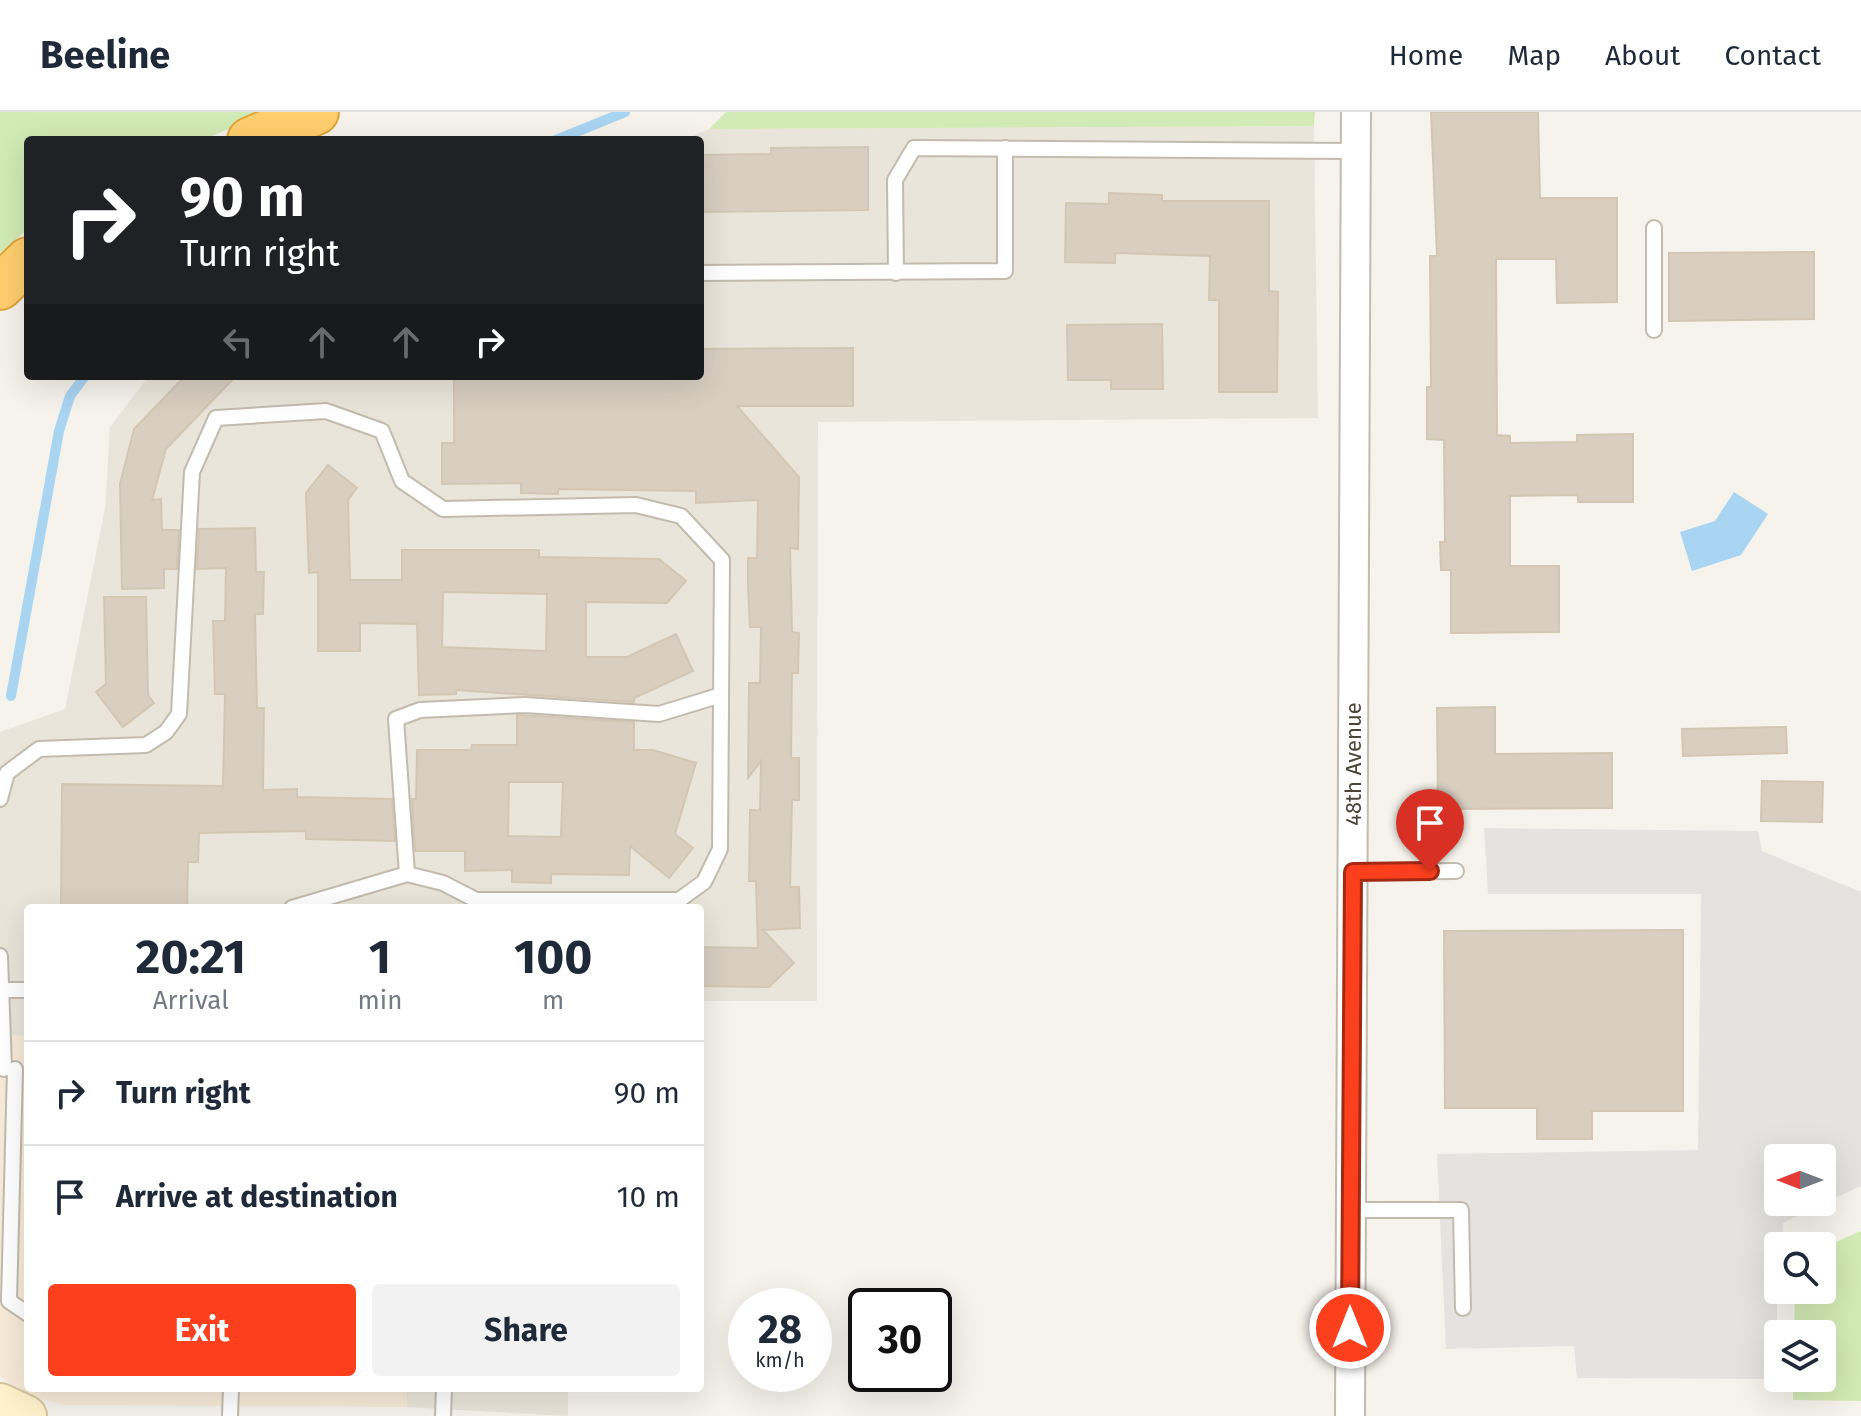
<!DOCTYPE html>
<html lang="en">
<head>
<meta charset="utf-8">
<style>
	:root { --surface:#fff; --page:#f2f2f3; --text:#1f2937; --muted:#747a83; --line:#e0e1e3; --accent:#fc3f1d }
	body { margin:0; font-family:"Fira Sans",sans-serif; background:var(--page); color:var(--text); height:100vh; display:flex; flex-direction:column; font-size:30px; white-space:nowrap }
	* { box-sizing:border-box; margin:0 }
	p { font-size:26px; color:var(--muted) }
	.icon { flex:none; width:44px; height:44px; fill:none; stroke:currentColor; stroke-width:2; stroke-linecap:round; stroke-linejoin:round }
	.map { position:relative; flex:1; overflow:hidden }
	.sheet { position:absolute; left:24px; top:792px; width:680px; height:488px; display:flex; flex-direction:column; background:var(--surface); border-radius:8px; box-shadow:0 8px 32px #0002 }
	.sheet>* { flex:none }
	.guide { position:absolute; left:24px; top:24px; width:680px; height:244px; border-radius:8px; box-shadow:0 8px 32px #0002; background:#202124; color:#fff; overflow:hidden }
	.needle { width:52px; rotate:270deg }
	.tools { position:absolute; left:1764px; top:1032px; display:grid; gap:16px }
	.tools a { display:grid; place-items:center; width:72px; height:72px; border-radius:8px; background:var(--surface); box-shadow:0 8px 32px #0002; font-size:40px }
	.speed { position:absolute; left:728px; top:1176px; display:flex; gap:16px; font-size:40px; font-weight:700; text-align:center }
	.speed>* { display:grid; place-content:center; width:104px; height:104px; border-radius:50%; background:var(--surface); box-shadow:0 8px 32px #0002; line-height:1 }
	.speed small { font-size:20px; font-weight:400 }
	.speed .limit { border:4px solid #111; border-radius:12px; background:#fff; color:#111 }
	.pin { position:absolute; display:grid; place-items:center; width:68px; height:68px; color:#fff; margin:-82px -34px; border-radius:50% 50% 50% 0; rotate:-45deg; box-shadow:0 0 8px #0007 }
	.pin .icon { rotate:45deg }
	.me { position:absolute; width:88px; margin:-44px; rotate:0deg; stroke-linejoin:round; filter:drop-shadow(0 0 6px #0008) }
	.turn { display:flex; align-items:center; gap:28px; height:168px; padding:0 24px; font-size:36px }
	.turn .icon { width:104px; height:104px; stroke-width:2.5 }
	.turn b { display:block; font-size:56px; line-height:68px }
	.lanes { display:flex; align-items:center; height:76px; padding:0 24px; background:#0003; justify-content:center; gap:40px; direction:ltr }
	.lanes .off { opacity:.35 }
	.eta { display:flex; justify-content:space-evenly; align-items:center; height:136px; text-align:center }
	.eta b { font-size:48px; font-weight:700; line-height:56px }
	.primary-button { display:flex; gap:16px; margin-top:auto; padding:16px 24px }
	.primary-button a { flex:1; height:92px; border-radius:8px; background:var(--accent); color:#fff; font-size:32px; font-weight:700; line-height:92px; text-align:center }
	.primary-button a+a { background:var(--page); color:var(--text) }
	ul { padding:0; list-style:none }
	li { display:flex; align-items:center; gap:24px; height:104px; padding:0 24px; border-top:2px solid var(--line) }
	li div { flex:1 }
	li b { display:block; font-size:30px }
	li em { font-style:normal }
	header { display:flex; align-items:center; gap:48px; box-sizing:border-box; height:112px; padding:0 40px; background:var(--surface); border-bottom:2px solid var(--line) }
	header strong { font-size:38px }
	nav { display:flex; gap:44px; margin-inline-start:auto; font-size:28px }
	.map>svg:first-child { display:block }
	.residential { fill:#eae5da }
	.commercial { fill:#f7ead8 }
	.green { fill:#d2eab5 }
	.parking { fill:#e5e3e0; fill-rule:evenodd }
	.water { fill:#a9d4f2 }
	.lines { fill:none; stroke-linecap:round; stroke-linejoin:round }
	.stream { stroke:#a9d4f2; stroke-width:10 }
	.building { fill:#d8cfc1; stroke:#d3c7b4; stroke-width:2; fill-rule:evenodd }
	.lane-casing { stroke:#c2bbae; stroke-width:18 }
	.street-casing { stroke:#c2bbae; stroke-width:32 }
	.secondary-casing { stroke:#d6c79b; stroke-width:44 }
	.highway-casing { stroke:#e0a43c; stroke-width:48 }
	.lane { stroke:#fff; stroke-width:14 }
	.street { stroke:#fff; stroke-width:28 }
	.secondary { stroke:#fff3cd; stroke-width:40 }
	.highway { stroke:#ffcf6e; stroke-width:44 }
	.route-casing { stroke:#a42913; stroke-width:20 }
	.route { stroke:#fc3f1d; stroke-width:14 }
	.labels { text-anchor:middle; stroke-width:6; stroke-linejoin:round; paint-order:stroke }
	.street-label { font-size:22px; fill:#4b4439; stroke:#fff }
</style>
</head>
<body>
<header>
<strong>Beeline</strong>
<nav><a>Home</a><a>Map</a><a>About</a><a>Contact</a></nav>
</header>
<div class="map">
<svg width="1861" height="1304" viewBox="0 0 1861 1304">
	<rect width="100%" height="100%" fill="#f6f3ec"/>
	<g class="residential">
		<path d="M 1314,14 L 1318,306 L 818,310 L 817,889 L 700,889 L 700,796 L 28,796 L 28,924 L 0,922 L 0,620 L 65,597 L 105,396 L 110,315 L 149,264 L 700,264 L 700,28 L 683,28 L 709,17 Z"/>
		<path d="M 407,1276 L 568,1276 L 568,1304 L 407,1295 Z"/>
	</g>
	<path class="commercial" d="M 0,922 L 28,924 L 28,1276 L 407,1276 L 407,1295 L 63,1293 L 19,1280 L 0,1263 Z"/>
	<g class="green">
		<path d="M 0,0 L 270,0 L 202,28 L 28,28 L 28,117 L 0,141 Z"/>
		<path d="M 726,0 L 1315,0 L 1314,14 L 709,17 Z"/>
		<path d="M 1861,1119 L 1861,1289 L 1793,1288 L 1793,1266 L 1822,1266 L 1822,1222 L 1794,1222 L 1795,1178 L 1822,1178 L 1822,1136 Z"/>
	</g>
	<path class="parking" d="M 1484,716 L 1758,719 L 1762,739 L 1861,780 L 1861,1074 L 1783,1111 L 1782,1134 L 1778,1134 L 1776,1267 L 1577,1266 L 1574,1234 L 1446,1237 L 1437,1042 L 1698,1038 L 1701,782 L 1488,782 ZM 1778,1046 L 1822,1046 L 1822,1090 L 1778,1090 Z"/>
	<path class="water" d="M 1734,380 L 1768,402 L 1741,443 L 1692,459 L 1680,420 L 1715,409 Z"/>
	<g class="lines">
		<g class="stream">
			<path d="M 556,28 L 625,0"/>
			<path d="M 11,584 L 59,319 L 70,284 L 85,264"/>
		</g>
	</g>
	<g class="building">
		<path d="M 1431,0 L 1538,0 L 1540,86 L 1617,86 L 1617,190 L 1557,191 L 1556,147 L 1496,147 L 1497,323 L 1510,324 L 1510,331 L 1577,330 L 1577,323 L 1633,322 L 1633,390 L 1578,390 L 1578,383 L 1510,384 L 1510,454 L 1559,454 L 1559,520 L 1451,521 L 1451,458 L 1441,458 L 1440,430 L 1445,430 L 1444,328 L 1427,327 L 1427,275 L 1431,275 L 1430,144 L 1437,144 Z"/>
		<path d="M 868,35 L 868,98 L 700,100 L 700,43 L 771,42 L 771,36 Z"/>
		<path d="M 1109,81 L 1162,83 L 1162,89 L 1269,89 L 1269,179 L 1278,180 L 1277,280 L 1219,280 L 1219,188 L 1209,188 L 1210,144 L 1115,141 L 1115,151 L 1065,150 L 1066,91 L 1109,92 Z"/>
		<path d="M 1814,140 L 1814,207 L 1669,209 L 1669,141 Z"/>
		<path d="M 1162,212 L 1163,277 L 1111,277 L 1111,268 L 1068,268 L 1067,213 Z"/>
		<path d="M 853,236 L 853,294 L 737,294 L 799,365 L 798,437 L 790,436 L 792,520 L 799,521 L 798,561 L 792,561 L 791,646 L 799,646 L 799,688 L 792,688 L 790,775 L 799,775 L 800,816 L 763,818 L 794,851 L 769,875 L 700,874 L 700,835 L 758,836 L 756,769 L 749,769 L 750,698 L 760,698 L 761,649 L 748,666 L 749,571 L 760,571 L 761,515 L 750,515 L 748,475 L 748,446 L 757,446 L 758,388 L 696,391 L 696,379 L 558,377 L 558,382 L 521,381 L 521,371 L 442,372 L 442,331 L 454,331 L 454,264 L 700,264 L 700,237 Z"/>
		<path d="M 185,264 L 236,264 L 166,337 L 152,388 L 161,387 L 162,418 L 179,418 L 177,457 L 164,457 L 164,476 L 122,477 L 120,372 L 134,317 Z"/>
		<path d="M 328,353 L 357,376 L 348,388 L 350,468 L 402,468 L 402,438 L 539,438 L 539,445 L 659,447 L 686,469 L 667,491 L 586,490 L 586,545 L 627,545 L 676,522 L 693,559 L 634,586 L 634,590 L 456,578 L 456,582 L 419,583 L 417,512 L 360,511 L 360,539 L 318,539 L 318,460 L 309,461 L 306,381 ZM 443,480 L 547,482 L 546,539 L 442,535 Z"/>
		<path d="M 255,416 L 256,460 L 264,460 L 263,502 L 255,502 L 257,596 L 264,596 L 263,678 L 297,677 L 297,685 L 392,687 L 395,729 L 306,727 L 306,719 L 199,721 L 198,750 L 188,750 L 187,796 L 61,796 L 62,672 L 223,674 L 225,582 L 215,582 L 213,509 L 225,509 L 226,456 L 197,457 L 199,417 Z"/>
		<path d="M 104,485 L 146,485 L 148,583 L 154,591 L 123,615 L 96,580 L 106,572 Z"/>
		<path d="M 1495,595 L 1495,642 L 1612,641 L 1612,696 L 1438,697 L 1437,596 Z"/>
		<path d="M 517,603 L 634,610 L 634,638 L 653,638 L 696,651 L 675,722 L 693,736 L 669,766 L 630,734 L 629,763 L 551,762 L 551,771 L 512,770 L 512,758 L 465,759 L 465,739 L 415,739 L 412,687 L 416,687 L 417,638 L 471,638 L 472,633 L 517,633 ZM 509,670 L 563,670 L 561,725 L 508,724 Z"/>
		<path d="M 1786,615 L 1787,641 L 1683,644 L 1682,617 Z"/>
		<path d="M 1762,669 L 1823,670 L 1822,710 L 1761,709 Z"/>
		<path d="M 1683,818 L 1683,999 L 1592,999 L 1592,1027 L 1537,1027 L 1537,996 L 1445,996 L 1444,819 Z"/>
	</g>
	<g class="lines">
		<defs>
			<g id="lane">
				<path d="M 1654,116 L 1654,218"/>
				<path d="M 700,161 L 1005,159 L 1005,36"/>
				<path d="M 896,161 L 895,68 L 914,36 L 1356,39"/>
				<path d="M 0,687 L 7,661 L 39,637 L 146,633 L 166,620 L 179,602 L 192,360 L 216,306 L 326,299 L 382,319 L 402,369 L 443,397 L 636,393 L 681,404 L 722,448 L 720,737 L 704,770 L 679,788 L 476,788 L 443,771 L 407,762 L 292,796"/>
				<path d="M 1353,760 L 1456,759"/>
				<path d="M 407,762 L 396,607 L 420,598 L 525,593 L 659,602 L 721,583"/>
				<path d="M 0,844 L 4,957"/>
				<path d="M 2,878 L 28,878"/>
				<path d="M 15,957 L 9,1189 L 28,1202"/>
				<path d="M 1351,1098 L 1461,1098 L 1463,1196"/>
				<path d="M 230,1304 L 231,1276"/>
				<path d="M 443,1304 L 444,1276"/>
			</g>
			<path id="street" d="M 1350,1304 L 1356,0"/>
			<path id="secondary" d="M 0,1292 L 26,1304"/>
			<g id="highway">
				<path d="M 250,28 L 316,0"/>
				<path d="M 0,175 L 28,148"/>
			</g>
		</defs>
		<use href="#lane" class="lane-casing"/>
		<use href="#street" class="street-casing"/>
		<use href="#secondary" class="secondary-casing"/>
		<use href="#highway" class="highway-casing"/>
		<use href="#lane" class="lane"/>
		<use href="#street" class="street"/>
		<use href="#secondary" class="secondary"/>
		<use href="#highway" class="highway"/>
	</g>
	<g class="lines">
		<defs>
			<path id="route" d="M 1350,1216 L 1353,760 L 1430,759"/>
		</defs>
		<use href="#route" class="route-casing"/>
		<use href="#route" class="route"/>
	</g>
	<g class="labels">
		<g class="street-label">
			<text transform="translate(1353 652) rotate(-90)" y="8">48th Avenue</text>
		</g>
	</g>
</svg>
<div class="tools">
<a><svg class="needle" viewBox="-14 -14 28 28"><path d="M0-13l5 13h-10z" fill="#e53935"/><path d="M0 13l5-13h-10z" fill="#747a83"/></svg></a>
<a><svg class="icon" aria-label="search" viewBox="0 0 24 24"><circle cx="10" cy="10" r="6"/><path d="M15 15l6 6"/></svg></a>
<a><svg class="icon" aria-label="layers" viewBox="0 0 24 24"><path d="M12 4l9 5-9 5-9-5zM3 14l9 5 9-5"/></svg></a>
</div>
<div class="speed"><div>28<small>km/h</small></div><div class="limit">30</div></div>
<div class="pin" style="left:1430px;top:759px;background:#d93025"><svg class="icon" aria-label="arrive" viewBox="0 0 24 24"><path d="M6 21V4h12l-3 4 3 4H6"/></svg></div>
<svg class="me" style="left:1350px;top:1216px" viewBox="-20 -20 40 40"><circle r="17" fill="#fc3f1d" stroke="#fff" stroke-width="3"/><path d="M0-11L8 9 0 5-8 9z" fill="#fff"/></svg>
<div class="guide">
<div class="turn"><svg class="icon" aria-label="right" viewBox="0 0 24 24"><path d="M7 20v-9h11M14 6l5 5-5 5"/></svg><div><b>90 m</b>Turn right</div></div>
<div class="lanes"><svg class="icon off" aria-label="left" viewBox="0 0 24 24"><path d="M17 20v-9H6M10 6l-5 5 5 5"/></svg><svg class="icon off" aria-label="ahead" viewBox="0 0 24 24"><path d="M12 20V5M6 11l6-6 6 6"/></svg><svg class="icon off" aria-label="ahead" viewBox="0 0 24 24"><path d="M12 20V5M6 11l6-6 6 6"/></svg><svg class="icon" aria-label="right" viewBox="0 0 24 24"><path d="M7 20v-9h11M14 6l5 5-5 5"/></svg></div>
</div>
<section class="sheet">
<div class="eta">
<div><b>20:21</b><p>Arrival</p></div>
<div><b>1</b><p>min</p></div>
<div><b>100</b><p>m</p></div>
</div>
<ul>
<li><svg class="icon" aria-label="right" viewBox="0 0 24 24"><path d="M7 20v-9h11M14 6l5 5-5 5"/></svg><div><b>Turn right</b></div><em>90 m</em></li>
<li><svg class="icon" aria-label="arrive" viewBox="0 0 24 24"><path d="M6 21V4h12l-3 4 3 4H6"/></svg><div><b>Arrive at destination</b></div><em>10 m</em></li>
</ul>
<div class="primary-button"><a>Exit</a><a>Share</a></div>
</section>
</div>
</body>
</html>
